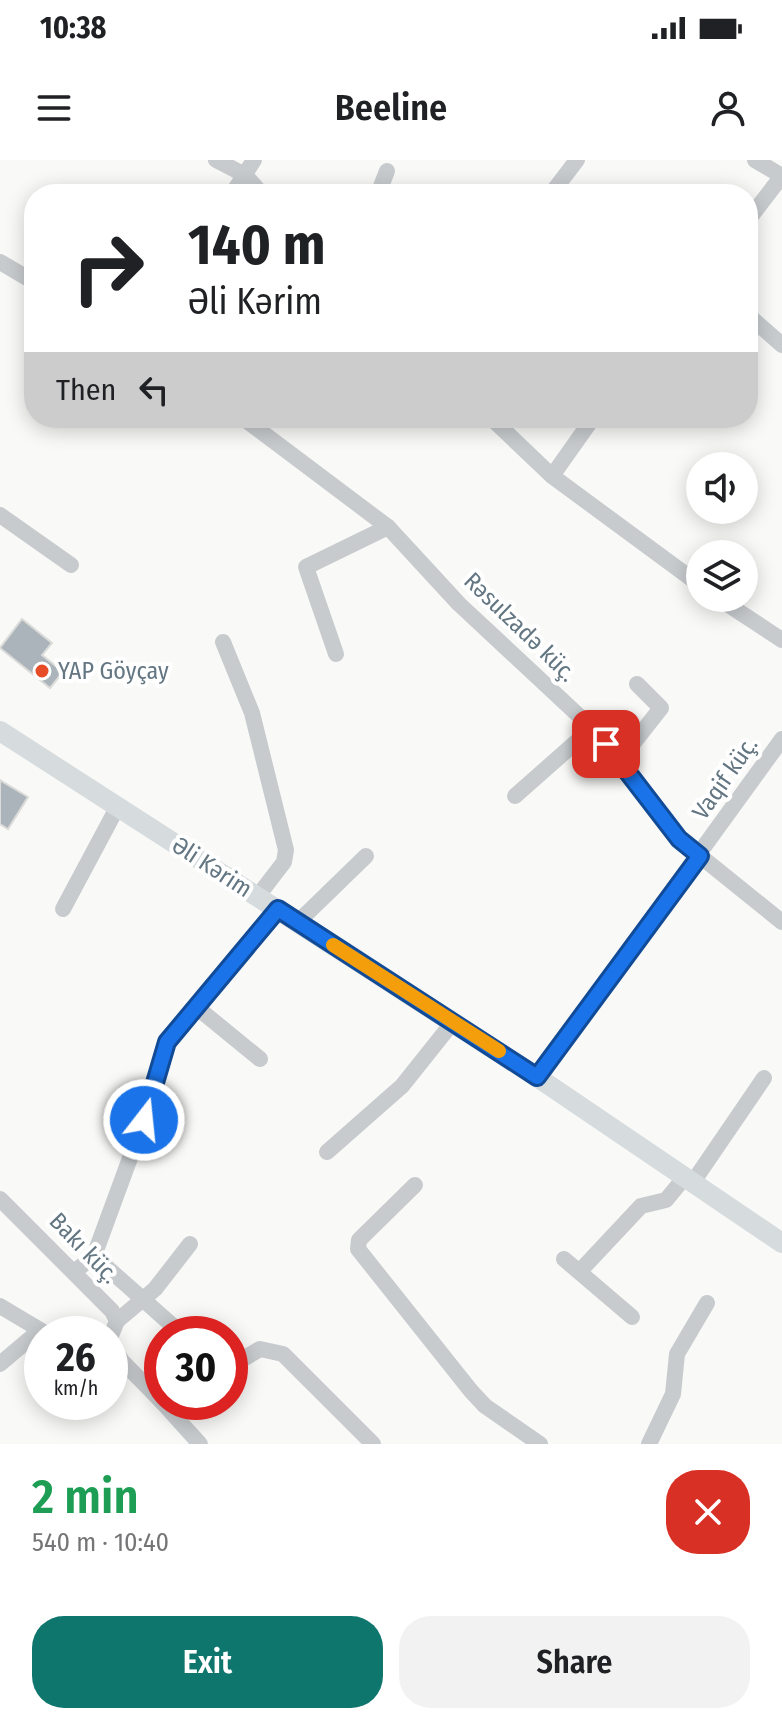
<!DOCTYPE html>
<html lang="en">
<head>
<meta charset="utf-8">
<style>
	:root { --surface:#fff; --page:#f2f2f2; --text:#202124; --muted:#757577; --accent:#0f766e }
	body { margin:0; font-family:"Fira Sans Condensed",sans-serif; background:var(--page); color:var(--text); height:100vh; display:flex; flex-direction:column; font-size:30px; white-space:nowrap }
	* { box-sizing:border-box; margin:0 }
	p { font-size:26px; color:var(--muted) }
	.icon { flex:none; width:44px; height:44px; fill:none; stroke:currentColor; stroke-width:2; stroke-linecap:round; stroke-linejoin:round }
	.map { position:relative; height:1284px; overflow:hidden }
	.sheet { display:flex; flex-direction:column; background:var(--surface); flex:1 }
	.sheet>* { flex:none }
	.hud { position:absolute; left:24px; top:24px; width:734px; height:244px; border-radius:32px; box-shadow:0 4px 20px #0003; background:#fff; color:var(--text); overflow:hidden }
	.fabs { position:absolute; left:686px; top:292px; display:grid; gap:16px }
	.fabs a { display:grid; place-items:center; width:72px; height:72px; border-radius:50%; background:var(--surface); box-shadow:0 4px 20px #0003; font-size:40px }
	.speed { position:absolute; left:24px; top:1156px; display:flex; gap:16px; font-size:40px; font-weight:700; text-align:center }
	.speed>* { display:grid; place-content:center; width:104px; height:104px; border-radius:50%; background:var(--surface); box-shadow:0 4px 20px #0003; line-height:1 }
	.speed small { font-size:20px; font-weight:400 }
	.speed .limit { border:12px solid #d22; background:#fff; color:#111 }
	.pin { position:absolute; display:grid; place-items:center; width:68px; height:68px; color:#fff; margin:-34px; border-radius:16px; box-shadow:0 4px 12px #0006 }
	.me { position:absolute; width:88px; margin:-44px; rotate:16deg; stroke-linejoin:round; filter:drop-shadow(0 0 6px #0008) }
	.turn { display:flex; align-items:center; gap:28px; height:168px; padding:0 32px; font-size:36px }
	.turn .icon { width:104px; height:104px; stroke-width:2.5 }
	.turn b { display:block; font-size:56px; line-height:68px }
	.then { display:flex; align-items:center; height:76px; padding:0 32px; background:#0003; gap:16px; font-size:30px }
	.round { display:grid; place-items:center; flex:none; width:84px; height:84px; border-radius:32px; background:var(--page) }
	.headline { display:flex; align-items:center; justify-content:space-between; height:136px; padding:0 32px }
	h1 { font-size:48px; font-weight:600; line-height:60px; color:#1e9e55 }
	.button { display:flex; gap:16px; margin-top:auto; padding:16px 32px }
	.button a { flex:1; height:92px; border-radius:32px; background:var(--accent); color:#fff; font-size:32px; font-weight:600; line-height:92px; text-align:center }
	.button a+a { background:var(--page); color:var(--text) }
	.status { display:flex; justify-content:space-between; align-items:center; height:56px; padding:0 40px; background:var(--surface); direction:ltr }
	.status svg { height:22px; fill:currentColor }
	header { display:flex; justify-content:space-between; align-items:center; height:104px; padding:0 32px; background:var(--surface); font-size:36px; font-weight:600 }
	.map>svg:first-child { display:block }
	.building { fill:#abb4ba; stroke:#dbdbd9; stroke-width:2 }
	.lines { fill:none; stroke-linecap:round; stroke-linejoin:round }
	.minor { stroke:#c7cbce; stroke-width:16 }
	.major { stroke:#d6dbde; stroke-width:20 }
	.route-casing { stroke:#114b97; stroke-width:20 }
	.route { stroke:#1a73e8; stroke-width:14 }
	.slow { stroke:#f59e0b; stroke-width:14 }
	.poi-dot { fill:#e74c29; stroke:#fff; stroke-width:3 }
	.labels { text-anchor:middle; stroke-width:8; stroke-linejoin:round; paint-order:stroke }
	.street-label { font-size:24px; fill:#637682; stroke:#fff }
	.poi-label { font-size:24px; fill:#637682; stroke:#fff; text-anchor:start }
</style>
</head>
<body>
<div class="status"><b>10:38</b><svg viewBox="0 0 49 12"><path d="M0 12V9h3v3zM5 12V6h3v6zM10 12V3h3v9zM15 12V0h3v12zM26 1h20v11H26zM47 4h2v5h-2z"/></svg></div>
<header><svg class="icon" aria-label="menu" viewBox="0 0 24 24"><path d="M4 6h16M4 12h16M4 18h16"/></svg>Beeline<svg class="icon" aria-label="person" viewBox="0 0 24 24"><circle cx="12" cy="8" r="4"/><path d="M4 21q1-7 8-7t8 7"/></svg></header>
<div class="map">
<svg width="782" height="1284" viewBox="0 0 782 1284">
	<rect width="100%" height="100%" fill="#f9f9f7"/>
	<g class="building">
		<path d="M 22,459 L 52,483 L 42,495 L 63,512 L 50,528 L 0,488 Z"/>
		<path d="M 0,620 L 28,637 L 8,669 L 0,664 Z"/>
	</g>
	<g class="lines">
		<g class="minor">
			<path d="M 216,0 L 245,15 L 262,34"/>
			<path d="M 755,0 L 782,16"/>
			<path d="M 232,34 L 254,0"/>
			<path d="M 378,34 L 387,11"/>
			<path d="M 551,34 L 577,0"/>
			<path d="M 748,60 L 782,16"/>
			<path d="M 0,102 L 34,122"/>
			<path d="M 748,155 L 782,185"/>
			<path d="M 243,258 L 388,367 L 459,444 L 592,568 L 679,679 L 782,762"/>
			<path d="M 491,258 L 552,316 L 700,425"/>
			<path d="M 552,316 L 593,258"/>
			<path d="M 0,355 L 71,405"/>
			<path d="M 718,438 L 782,480"/>
			<path d="M 223,482 L 252,553 L 286,690 L 284,702 L 258,736"/>
			<path d="M 336,494 L 306,407 L 388,367"/>
			<path d="M 620,600 L 661,548 L 637,524"/>
			<path d="M 515,636 L 592,568"/>
			<path d="M 63,749 L 118,646"/>
			<path d="M 298,762 L 366,696"/>
			<path d="M 195,846 L 260,899"/>
			<path d="M 537,917 L 782,579"/>
			<path d="M 327,992 L 402,926 L 453,862"/>
			<path d="M 693,1022 L 764,918"/>
			<path d="M 415,1025 L 359,1080 L 358,1089 L 471,1231 L 485,1246 L 540,1284"/>
			<path d="M 0,1039 L 112,1151 L 117,1161 L 110,1178"/>
			<path d="M 94,1096 L 182,1174"/>
			<path d="M 564,1099 L 632,1157"/>
			<path d="M 581,1110 L 641,1046 L 666,1040 L 685,1017"/>
			<path d="M 74,1112 L 94,1096 L 144,960 L 167,882 L 278,749"/>
			<path d="M 0,1146 L 47,1174"/>
			<path d="M 117,1161 L 155,1129 L 190,1084"/>
			<path d="M 110,1183 L 122,1201 L 162,1242"/>
			<path d="M 230,1198 L 243,1199 L 260,1189 L 283,1194 L 373,1284"/>
			<path d="M 0,1204 L 39,1171"/>
			<path d="M 162,1242 L 200,1284"/>
			<path d="M 649,1284 L 673,1234 L 677,1194 L 707,1143"/>
		</g>
		<path class="major" d="M 0,571 L 537,917 L 782,1083"/>
	</g>
	<g class="lines">
		<defs>
			<path id="route" d="M 144,960 L 167,882 L 278,749 L 537,917 L 700,696 L 679,679 L 606,584"/>
		</defs>
		<use href="#route" class="route-casing"/>
		<use href="#route" class="route"/>
		<path class="slow" d="M 333,785 L 499,891"/>
	</g>
	<circle class="poi-dot" cx="42" cy="511" r="8"/>
	<g class="labels">
		<g class="street-label">
			<text transform="translate(520 467) rotate(44)" y="8">Rəsulzadə küç.</text>
			<text transform="translate(725 618) rotate(-55)" y="8">Vaqif küç.</text>
			<text transform="translate(212 707) rotate(33)" y="8">Əli Kərim</text>
			<text transform="translate(84 1088) rotate(46)" y="8">Bakı küç.</text>
		</g>
		<g class="poi-label">
			<text x="58" y="519">YAP Göyçay</text>
		</g>
	</g>
</svg>
<div class="fabs">
<a><svg class="icon" aria-label="sound" viewBox="0 0 24 24"><path d="M4 9h4l5-4v14l-5-4H4zM17 9q2 3 0 6"/></svg></a>
<a><svg class="icon" aria-label="layers" viewBox="0 0 24 24"><path d="M12 4l9 5-9 5-9-5zM3 14l9 5 9-5"/></svg></a>
</div>
<div class="speed"><div>26<small>km/h</small></div><div class="limit">30</div></div>
<div class="pin" style="left:606px;top:584px;background:#d93025"><svg class="icon" aria-label="arrive" viewBox="0 0 24 24"><path d="M6 21V4h12l-3 4 3 4H6"/></svg></div>
<svg class="me" style="left:144px;top:960px" viewBox="-20 -20 40 40"><circle r="17" fill="#1a73e8" stroke="#fff" stroke-width="3"/><path d="M0-11L8 9 0 5-8 9z" fill="#fff"/></svg>
<div class="hud">
<div class="turn"><svg class="icon" aria-label="right" viewBox="0 0 24 24"><path d="M7 20v-9h11M14 6l5 5-5 5"/></svg><div><b>140 m</b>Əli Kərim</div></div>
<div class="then">Then<svg class="icon" aria-label="left" viewBox="0 0 24 24"><path d="M17 20v-9H6M10 6l-5 5 5 5"/></svg></div>
</div>
</div>
<section class="sheet">
<div class="headline"><div><h1>2 min</h1><p>540 m · 10:40</p></div><a class="round" style="background:#d93025;color:#fff"><svg class="icon" aria-label="close" viewBox="0 0 24 24"><path d="M6 6l12 12M18 6L6 18"/></svg></a></div>
<div class="button"><a>Exit</a><a>Share</a></div>
</section>
</body>
</html>
